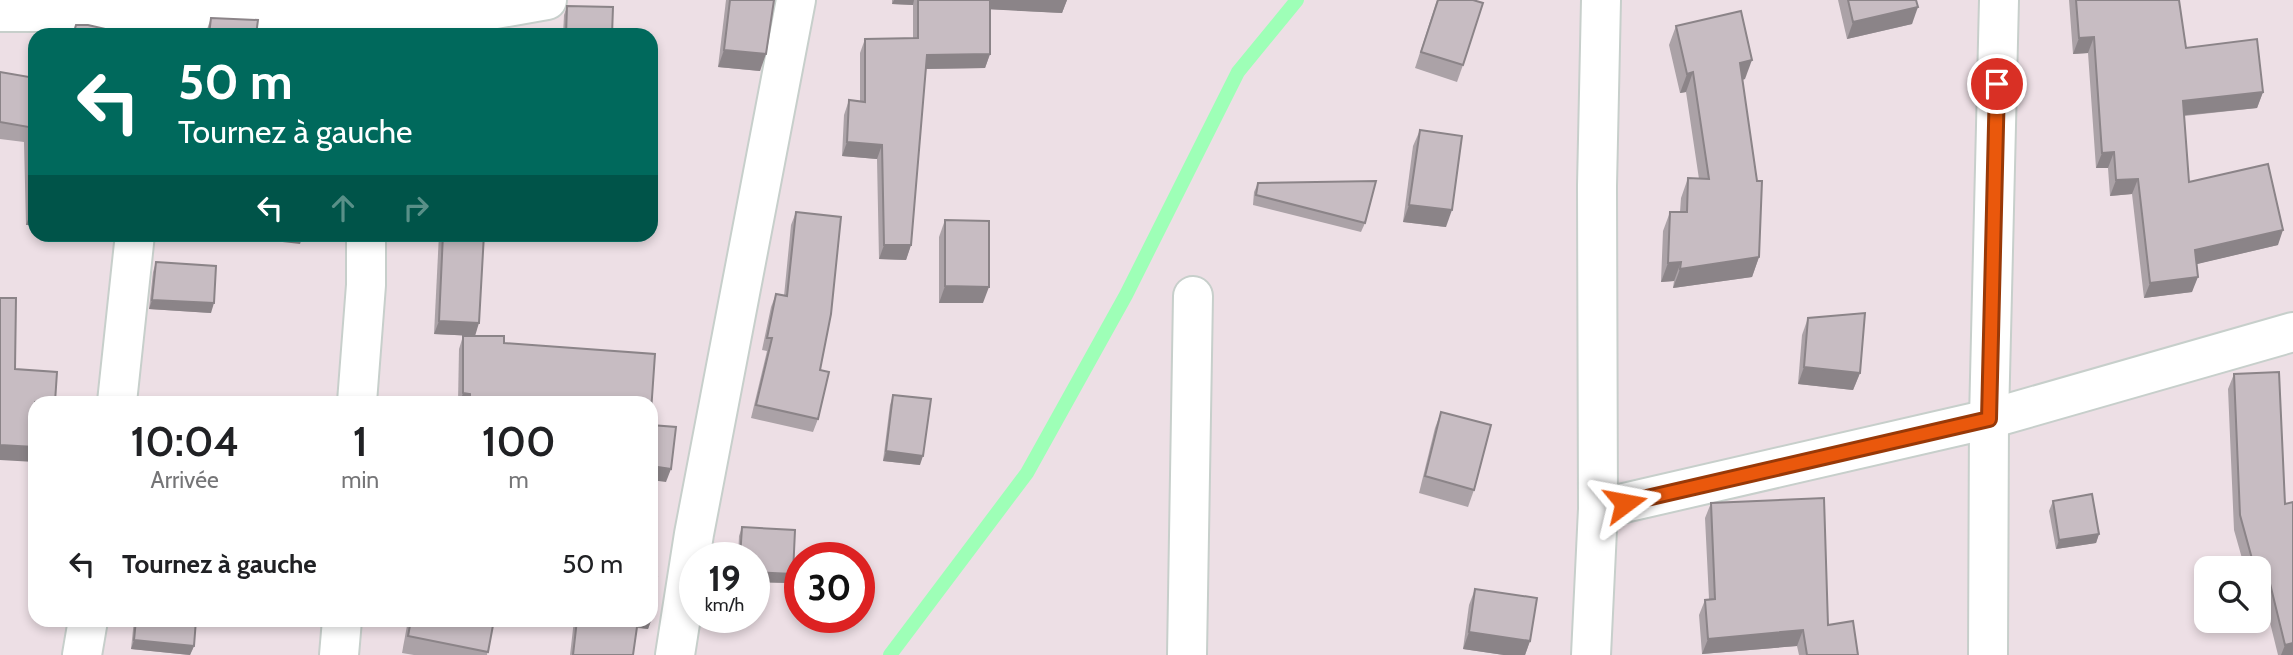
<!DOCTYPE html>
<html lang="fr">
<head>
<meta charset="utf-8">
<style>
	:root { --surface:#fff; --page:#f2f2f2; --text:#202124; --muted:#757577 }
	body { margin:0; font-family:Cabin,sans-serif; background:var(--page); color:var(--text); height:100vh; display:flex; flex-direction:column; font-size:26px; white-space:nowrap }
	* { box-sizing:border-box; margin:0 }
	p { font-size:23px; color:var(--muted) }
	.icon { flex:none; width:38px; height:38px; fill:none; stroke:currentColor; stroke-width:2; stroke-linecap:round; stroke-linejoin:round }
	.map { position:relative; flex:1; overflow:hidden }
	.side { position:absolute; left:28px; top:396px; width:630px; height:231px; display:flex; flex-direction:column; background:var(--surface); border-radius:21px; box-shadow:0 4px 10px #0003 }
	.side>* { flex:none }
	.hud { position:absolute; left:28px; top:28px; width:630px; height:214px; border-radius:21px; box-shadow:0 4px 10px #0003; background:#00695c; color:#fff; overflow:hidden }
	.controls { position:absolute; left:2194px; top:556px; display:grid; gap:14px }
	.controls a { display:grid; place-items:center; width:77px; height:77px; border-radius:14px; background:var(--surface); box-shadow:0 4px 10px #0003; font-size:35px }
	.speed { position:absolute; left:679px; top:542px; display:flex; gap:14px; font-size:35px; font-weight:700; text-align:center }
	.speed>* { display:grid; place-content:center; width:91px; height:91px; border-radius:50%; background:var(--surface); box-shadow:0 4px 10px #0003; line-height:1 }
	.speed small { font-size:18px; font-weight:400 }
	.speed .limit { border:10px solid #d22; background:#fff; color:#111 }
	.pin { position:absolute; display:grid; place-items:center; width:60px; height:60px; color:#fff; margin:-30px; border:4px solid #fff; border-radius:50%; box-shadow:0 2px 7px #0007 }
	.me { position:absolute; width:77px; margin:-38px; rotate:77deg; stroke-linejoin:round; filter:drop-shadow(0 0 5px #0008) }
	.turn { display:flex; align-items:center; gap:24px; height:147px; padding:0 35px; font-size:32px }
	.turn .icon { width:91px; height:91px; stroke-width:2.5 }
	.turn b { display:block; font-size:49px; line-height:60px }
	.lanes { display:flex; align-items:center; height:66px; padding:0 35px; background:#0003; justify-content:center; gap:35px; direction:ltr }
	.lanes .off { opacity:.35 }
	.eta { display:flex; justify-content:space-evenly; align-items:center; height:119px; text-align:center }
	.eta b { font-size:42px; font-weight:600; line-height:49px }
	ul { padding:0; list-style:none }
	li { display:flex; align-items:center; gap:21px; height:98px; padding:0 35px }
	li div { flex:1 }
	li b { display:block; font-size:26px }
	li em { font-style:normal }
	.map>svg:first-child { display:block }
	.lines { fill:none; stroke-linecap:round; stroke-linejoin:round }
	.stream { stroke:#9effb7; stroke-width:14 }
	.street-casing { stroke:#c7cfcb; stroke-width:42 }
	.street { stroke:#fff; stroke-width:38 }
	.wall { fill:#aba2a7 }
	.shaded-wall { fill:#8b8488 }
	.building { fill:#c7bcc2; stroke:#8b8488; stroke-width:2 }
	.route-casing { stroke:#983908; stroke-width:18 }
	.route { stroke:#ea580c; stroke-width:12 }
</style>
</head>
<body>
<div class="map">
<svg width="2293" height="655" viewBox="0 0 2293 655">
	<rect width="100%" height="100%" fill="#eddfe5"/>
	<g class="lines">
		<path class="stream" d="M 890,655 L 1027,473 L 1126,295 L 1238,72 L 1297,0"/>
		<defs>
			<g id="street">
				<path d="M 0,12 L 181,12 L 366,19 L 490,10 L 547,0"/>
				<path d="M 117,402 L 135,234"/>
				<path d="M 357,402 L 366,285 L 366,234"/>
				<path d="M 1598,509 L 1989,419 L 2293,332"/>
				<path d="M 82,655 L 88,620"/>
				<path d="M 339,655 L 342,620"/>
				<path d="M 675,655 L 694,534 L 796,0"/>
				<path d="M 1187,655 L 1193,296"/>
				<path d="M 1591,655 L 1598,509 L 1597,186 L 1601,0"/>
				<path d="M 1988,655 L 1989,419 L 1999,0"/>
			</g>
		</defs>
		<use href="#street" class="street-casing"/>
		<use href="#street" class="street"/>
	</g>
	<g class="wall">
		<path d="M 726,0 L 774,0 L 760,71 L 718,67 Z"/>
		<path d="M 892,0 L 1067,0 L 1062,13 L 990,9 L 990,54 L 985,68 L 926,69 L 911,245 L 906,260 L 879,259 L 877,159 L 842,156 L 844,115 L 849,100 L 860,101 L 860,53 L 865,39 L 913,38 L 913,5 L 892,4 Z"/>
		<path d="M 1437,0 L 1463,65 L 1457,82 L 1415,68 Z"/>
		<path d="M 1838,0 L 1916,0 L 1912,24 L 1847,39 Z"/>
		<path d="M 2069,0 L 2179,0 L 2186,48 L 2263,92 L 2257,108 L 2184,116 L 2189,182 L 2278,245 L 2196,264 L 2192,292 L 2144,298 L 2132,194 L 2110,196 L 2108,168 L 2096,168 L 2088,53 L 2073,54 Z"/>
		<path d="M 567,6 L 612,35 L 563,35 L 564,15 Z"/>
		<path d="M 211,18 L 256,35 L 205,35 Z"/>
		<path d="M 1676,26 L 1745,79 L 1742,80 L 1759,257 L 1752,277 L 1673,288 L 1674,281 L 1661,282 L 1663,231 L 1670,212 L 1680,212 L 1681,198 L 1688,178 L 1699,179 L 1686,92 L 1680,93 L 1669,45 Z"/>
		<path d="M 0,72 L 35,78 L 35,225 L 26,225 L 24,142 L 0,139 Z"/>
		<path d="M 1420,130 L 1446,227 L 1403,222 L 1413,146 Z"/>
		<path d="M 1258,183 L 1365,223 L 1361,232 L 1253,205 L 1254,192 Z"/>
		<path d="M 796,212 L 820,370 L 818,419 L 813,432 L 751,418 L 767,351 L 762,350 L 771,307 L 776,294 L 784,296 L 791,225 Z"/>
		<path d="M 945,220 L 983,303 L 939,303 L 939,237 Z"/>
		<path d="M 439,234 L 484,234 L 475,336 L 434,334 Z"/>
		<path d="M 156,262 L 211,313 L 149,309 L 153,272 Z"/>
		<path d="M 1808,318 L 1860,373 L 1853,390 L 1798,384 L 1802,335 Z"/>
		<path d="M 463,336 L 504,343 L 651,402 L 458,402 L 459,349 Z"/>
		<path d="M 2234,374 L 2285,504 L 2293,655 L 2278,655 L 2259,578 L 2259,569 L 2245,569 L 2234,530 L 2228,389 Z"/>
		<path d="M 893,395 L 920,465 L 883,461 L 890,405 Z"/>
		<path d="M 1441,412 L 1474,490 L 1468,507 L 1419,493 L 1435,428 Z"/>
		<path d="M 2053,501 L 2099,534 L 2096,543 L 2056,549 L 2049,511 Z"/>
		<path d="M 1711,503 L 1828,625 L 1858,655 L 1799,655 L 1797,646 L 1702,654 L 1699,615 L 1705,600 L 1709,599 L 1705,518 Z"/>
		<path d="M 742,527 L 789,583 L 754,582 L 754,558 L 738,558 L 739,536 Z"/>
		<path d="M 1475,589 L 1530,641 L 1525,655 L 1504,655 L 1463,649 L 1469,605 Z"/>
		<path d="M 653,615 L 648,629 L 637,628 L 633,655 L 570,655 L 574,620 L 651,620 Z"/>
		<path d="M 134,620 L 196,620 L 194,646 L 190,655 L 131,649 Z"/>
		<path d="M 408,620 L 494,620 L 487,655 L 414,655 L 402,653 Z"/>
	</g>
	<g class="shaded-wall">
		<path d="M 894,0 L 914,0 L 913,5 L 892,4 Z"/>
		<path d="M 988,0 L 1067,0 L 1062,13 L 984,9 Z"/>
		<path d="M 1918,7 L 1912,24 L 1847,39 L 1853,22 Z"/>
		<path d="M 2094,37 L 2088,53 L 2073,54 L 2079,38 Z"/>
		<path d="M 724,50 L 766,54 L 760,71 L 718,67 Z"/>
		<path d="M 990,54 L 985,68 L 922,69 L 927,55 Z"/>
		<path d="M 1752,60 L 1745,79 L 1733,82 L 1740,63 Z"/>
		<path d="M 1693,72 L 1686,92 L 1680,93 L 1687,74 Z"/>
		<path d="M 2263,92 L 2257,108 L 2177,116 L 2183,101 Z"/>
		<path d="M 847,142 L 882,145 L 877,159 L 842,156 Z"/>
		<path d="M 2114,152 L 2108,168 L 2096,168 L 2102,153 Z"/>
		<path d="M 2138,179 L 2132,194 L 2110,196 L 2116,180 Z"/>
		<path d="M 1409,205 L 1452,210 L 1446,227 L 1403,222 Z"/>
		<path d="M 32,209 L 35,209 L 35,225 L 26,225 Z"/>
		<path d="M 2283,230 L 2278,245 L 2189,266 L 2195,250 Z"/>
		<path d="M 200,234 L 303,234 L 300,244 L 247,238 L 246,242 L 198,238 Z"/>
		<path d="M 884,245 L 911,245 L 906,260 L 879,259 Z"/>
		<path d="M 1759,257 L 1752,277 L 1673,288 L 1680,269 Z"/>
		<path d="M 1681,262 L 1674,281 L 1661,282 L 1668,263 Z"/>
		<path d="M 2198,277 L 2192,292 L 2144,298 L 2150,283 Z"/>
		<path d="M 945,286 L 989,287 L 983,303 L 939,303 Z"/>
		<path d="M 152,300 L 214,303 L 211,313 L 149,309 Z"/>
		<path d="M 439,321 L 479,323 L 475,336 L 434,334 Z"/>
		<path d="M 1804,367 L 1860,373 L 1853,390 L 1798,384 Z"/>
		<path d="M 463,393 L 470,394 L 467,402 L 460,402 Z"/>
		<path d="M 0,445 L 35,447 L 35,462 L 0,460 Z"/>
		<path d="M 886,451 L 923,456 L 920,465 L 883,461 Z"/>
		<path d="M 651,466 L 671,469 L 666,482 L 651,480 Z"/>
		<path d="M 2099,534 L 2096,543 L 2056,549 L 2059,540 Z"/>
		<path d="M 2265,563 L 2259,578 L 2259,569 L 2253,569 L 2254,566 Z"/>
		<path d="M 754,572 L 793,574 L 789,583 L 754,582 Z"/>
		<path d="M 651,615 L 653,615 L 648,629 L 634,627 L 637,620 L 651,620 Z"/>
		<path d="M 1803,630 L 1797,646 L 1702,654 L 1708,639 Z"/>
		<path d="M 1469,632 L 1530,641 L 1525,655 L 1504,655 L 1463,649 Z"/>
		<path d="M 134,640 L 194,646 L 190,655 L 131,649 Z"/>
		<path d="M 2293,643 L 2293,655 L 2281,655 L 2285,645 Z"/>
	</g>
	<g class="building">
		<path d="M 730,0 L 774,0 L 766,54 L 724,50 Z"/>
		<path d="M 918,0 L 990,0 L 990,54 L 927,55 L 911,245 L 884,245 L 882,145 L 847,142 L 849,100 L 865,102 L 865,39 L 918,38 Z"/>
		<path d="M 1438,0 L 1473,0 L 1483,3 L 1463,65 L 1421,52 Z"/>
		<path d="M 1848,0 L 1916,0 L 1918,7 L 1853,22 Z"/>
		<path d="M 2076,0 L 2179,0 L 2186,48 L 2257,39 L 2263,92 L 2183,101 L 2189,182 L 2268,164 L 2283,230 L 2195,250 L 2198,277 L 2150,283 L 2138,179 L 2116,180 L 2114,152 L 2102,153 L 2094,37 L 2079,38 Z"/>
		<path d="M 567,6 L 613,7 L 612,35 L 566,35 Z"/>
		<path d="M 1741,11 L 1752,60 L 1740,63 L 1757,181 L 1762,181 L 1759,257 L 1680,269 L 1681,262 L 1668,263 L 1670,212 L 1687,212 L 1688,178 L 1709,179 L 1693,72 L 1687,74 L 1676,26 Z"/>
		<path d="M 211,18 L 258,20 L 256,35 L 209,35 Z"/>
		<path d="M 76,25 L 88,25 L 114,31 L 113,35 L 73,35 Z"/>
		<path d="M 0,72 L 35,78 L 35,209 L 32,209 L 29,127 L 0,122 Z"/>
		<path d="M 1420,130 L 1462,136 L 1452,210 L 1409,205 Z"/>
		<path d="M 1376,181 L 1365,223 L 1256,195 L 1258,183 Z"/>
		<path d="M 796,212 L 841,217 L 831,314 L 820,370 L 829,372 L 818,419 L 756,405 L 772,338 L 767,338 L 776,294 L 787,296 Z"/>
		<path d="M 945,220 L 989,221 L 989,287 L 945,286 Z"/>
		<path d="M 443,234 L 484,234 L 479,323 L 439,321 Z"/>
		<path d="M 156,262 L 216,266 L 214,303 L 152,300 Z"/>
		<path d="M 0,298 L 16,298 L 15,369 L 57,372 L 55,402 L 35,402 L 35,447 L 0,445 Z"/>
		<path d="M 1865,313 L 1860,373 L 1804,367 L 1808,318 Z"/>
		<path d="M 463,336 L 504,336 L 504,343 L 655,354 L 651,412 L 651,402 L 470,402 L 470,394 L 463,393 Z"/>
		<path d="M 2279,372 L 2285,504 L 2293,502 L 2293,643 L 2285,645 L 2265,563 L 2254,566 L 2240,515 L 2234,374 Z"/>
		<path d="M 893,395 L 931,399 L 923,456 L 886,451 Z"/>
		<path d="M 1441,412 L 1491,425 L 1474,490 L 1425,476 Z"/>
		<path d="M 651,425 L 676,427 L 671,469 L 651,466 Z"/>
		<path d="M 2092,494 L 2099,534 L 2059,540 L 2053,501 Z"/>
		<path d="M 1824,498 L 1828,625 L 1853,621 L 1858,655 L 1807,655 L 1803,630 L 1708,639 L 1705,600 L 1715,599 L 1711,503 Z"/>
		<path d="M 742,527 L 795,530 L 793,574 L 754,572 L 754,558 L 740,558 Z"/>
		<path d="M 651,577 L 657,577 L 653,615 L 651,615 Z"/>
		<path d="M 1475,589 L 1537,598 L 1530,641 L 1469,632 Z"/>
		<path d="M 136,620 L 196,620 L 194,646 L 134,640 Z"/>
		<path d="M 411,620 L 494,620 L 488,652 L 408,636 Z"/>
		<path d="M 577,620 L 638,620 L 633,655 L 573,655 Z"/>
	</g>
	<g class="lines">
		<defs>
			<path id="route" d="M 1625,503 L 1989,419 L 1997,84"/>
		</defs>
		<use href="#route" class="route-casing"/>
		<use href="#route" class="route"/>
	</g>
</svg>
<div class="controls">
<a><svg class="icon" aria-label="search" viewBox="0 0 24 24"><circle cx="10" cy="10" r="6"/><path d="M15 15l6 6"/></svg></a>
</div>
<div class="speed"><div>19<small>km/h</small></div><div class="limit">30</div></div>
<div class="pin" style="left:1997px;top:84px;background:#d93025"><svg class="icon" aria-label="arrive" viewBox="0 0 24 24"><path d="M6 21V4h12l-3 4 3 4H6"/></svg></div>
<svg class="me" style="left:1625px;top:503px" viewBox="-20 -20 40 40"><path d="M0-17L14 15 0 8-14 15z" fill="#ea580c" stroke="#fff" stroke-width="4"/></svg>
<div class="hud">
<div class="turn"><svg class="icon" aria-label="left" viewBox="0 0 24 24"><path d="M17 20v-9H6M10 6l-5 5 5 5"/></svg><div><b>50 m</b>Tournez à gauche</div></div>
<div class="lanes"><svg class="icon" aria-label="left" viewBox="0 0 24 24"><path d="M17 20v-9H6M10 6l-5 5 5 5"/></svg><svg class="icon off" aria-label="ahead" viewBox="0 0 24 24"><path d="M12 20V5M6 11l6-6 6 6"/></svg><svg class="icon off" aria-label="right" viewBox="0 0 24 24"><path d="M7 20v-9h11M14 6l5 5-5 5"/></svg></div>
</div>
<section class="side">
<div class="eta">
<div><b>10:04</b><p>Arrivée</p></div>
<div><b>1</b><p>min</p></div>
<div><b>100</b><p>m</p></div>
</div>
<ul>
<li><svg class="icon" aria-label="left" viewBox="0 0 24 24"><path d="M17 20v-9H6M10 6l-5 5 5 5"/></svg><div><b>Tournez à gauche</b></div><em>50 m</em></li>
</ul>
</section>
</div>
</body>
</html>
